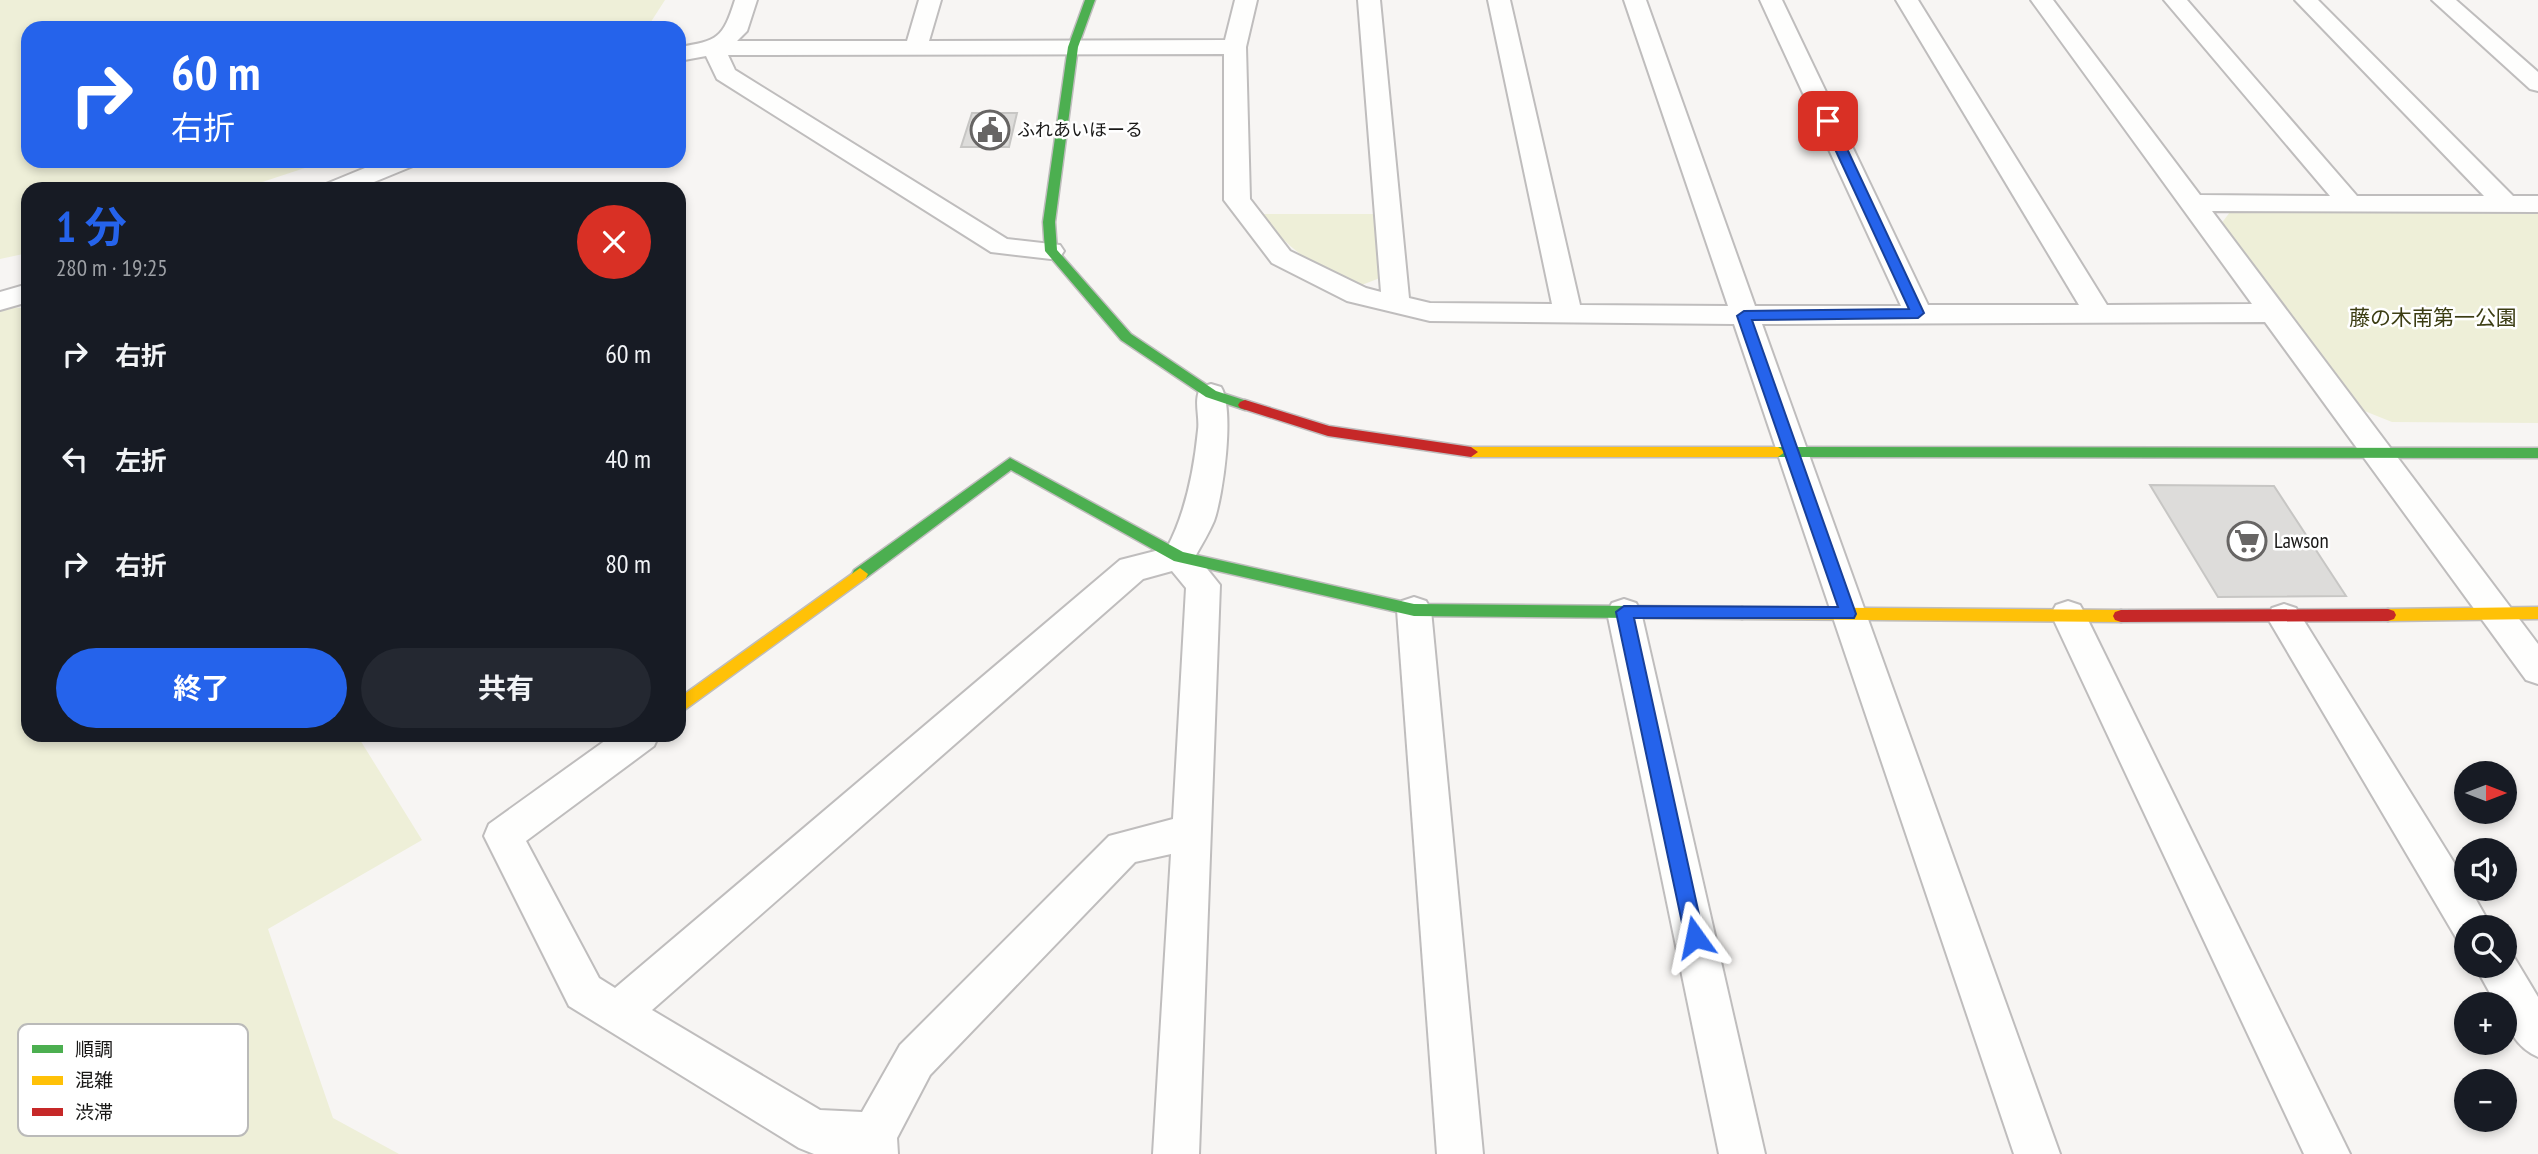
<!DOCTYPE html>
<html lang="ja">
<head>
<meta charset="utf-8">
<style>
	:root { --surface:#171b24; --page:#242831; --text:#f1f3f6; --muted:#9ea1a6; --accent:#2563eb }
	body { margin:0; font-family:"PT Sans Narrow","Noto Sans JP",sans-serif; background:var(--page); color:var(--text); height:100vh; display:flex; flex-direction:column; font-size:26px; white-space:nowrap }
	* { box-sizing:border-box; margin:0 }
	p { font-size:23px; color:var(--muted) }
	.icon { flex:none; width:38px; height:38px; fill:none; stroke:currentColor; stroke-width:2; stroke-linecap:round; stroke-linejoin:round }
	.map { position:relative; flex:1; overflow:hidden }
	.side { position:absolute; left:21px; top:182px; width:665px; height:560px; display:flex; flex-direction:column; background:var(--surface); border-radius:21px; box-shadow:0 4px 10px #0003 }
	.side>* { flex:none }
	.banner { position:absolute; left:21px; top:21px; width:665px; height:147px; border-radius:21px; box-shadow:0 4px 10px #0003; background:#2563eb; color:#fff; overflow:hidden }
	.needle { width:46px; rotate:90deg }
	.fabs { position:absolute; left:2454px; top:761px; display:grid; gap:14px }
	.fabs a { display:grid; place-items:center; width:63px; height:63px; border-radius:50%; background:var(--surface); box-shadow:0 4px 10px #0003; font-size:35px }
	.pin { position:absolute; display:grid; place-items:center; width:60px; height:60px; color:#fff; margin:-30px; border-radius:14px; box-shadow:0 4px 10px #0006 }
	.me { position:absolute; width:77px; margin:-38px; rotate:348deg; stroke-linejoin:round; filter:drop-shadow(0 0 5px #0008) }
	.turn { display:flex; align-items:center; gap:24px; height:147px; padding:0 35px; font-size:32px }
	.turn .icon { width:91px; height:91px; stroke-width:2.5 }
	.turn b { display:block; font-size:49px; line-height:60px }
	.round { display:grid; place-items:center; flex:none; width:74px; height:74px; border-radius:37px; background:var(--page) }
	.head { display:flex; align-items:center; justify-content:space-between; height:119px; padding:0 35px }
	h1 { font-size:42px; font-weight:700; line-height:52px; color:var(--accent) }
	.action { display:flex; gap:14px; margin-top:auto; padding:14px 35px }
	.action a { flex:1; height:80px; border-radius:42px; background:var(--accent); color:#fff; font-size:28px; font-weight:700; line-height:80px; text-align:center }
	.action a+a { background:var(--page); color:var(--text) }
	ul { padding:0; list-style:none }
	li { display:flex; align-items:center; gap:21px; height:105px; padding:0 35px }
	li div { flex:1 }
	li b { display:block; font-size:26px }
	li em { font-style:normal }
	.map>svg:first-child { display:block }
	.green { fill:#eeefd8 }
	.building { fill:#dddcda; stroke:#c7c6c4; stroke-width:2 }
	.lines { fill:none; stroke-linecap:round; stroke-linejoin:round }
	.street-casing { stroke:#bfbdbd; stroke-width:4 }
	.fast-casing { stroke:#bfbdbd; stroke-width:3 }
	.slow-casing { stroke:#bfbdbd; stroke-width:3 }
	.jam-casing { stroke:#bfbdbd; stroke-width:3 }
	.street { fill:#fefefd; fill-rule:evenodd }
	.fast { fill:#4caf50; fill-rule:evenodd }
	.slow { fill:#ffc107; fill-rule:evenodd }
	.jam { fill:#c62828; fill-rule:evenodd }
	.route { fill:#2563eb; stroke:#184099; stroke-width:2 }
	.labels { text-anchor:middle; stroke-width:5; stroke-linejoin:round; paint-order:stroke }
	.far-poi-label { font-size:18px; fill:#191817; stroke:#fff; text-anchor:start }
	.park-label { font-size:21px; fill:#3c3d13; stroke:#fff }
	.poi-label { font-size:21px; fill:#191817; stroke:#fff; text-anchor:start }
	.key { fill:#fff; stroke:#babab9; stroke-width:2 }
	.key-label { font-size:19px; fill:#191817 }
</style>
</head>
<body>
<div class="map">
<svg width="2538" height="1154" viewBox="0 0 2538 1154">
	<rect width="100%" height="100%" fill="#f7f5f3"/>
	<g class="green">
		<path d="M 0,0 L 665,0 L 647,28 L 28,28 L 28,161 L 326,161 L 241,189 L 28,189 L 28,253 L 0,259 Z"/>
		<path d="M 2230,212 L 2538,212 L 2538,423 L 2392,422 L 2362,410 L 2221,224 Z"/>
		<path d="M 1259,214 L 1375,214 L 1380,278 L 1359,286 C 1311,266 1293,252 1259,214 Z"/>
		<path d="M 13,307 L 28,309 L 28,735 L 357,735 L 422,840 L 268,929 L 333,1118 L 399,1154 L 0,1154 L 0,310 Z"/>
	</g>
	<g class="building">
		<path d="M 972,113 L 1017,113 L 1009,147 L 961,147 Z"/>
		<path d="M 2150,485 L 2274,486 L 2346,596 L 2218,597 Z"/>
	</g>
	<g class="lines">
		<defs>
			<g id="street">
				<path d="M 735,0 L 757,0 L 747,31 L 737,41 L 907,41 L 919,0 L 941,0 L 929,41 L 1225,40 L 1235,0 L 1257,0 L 1246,47 L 1250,199 L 1290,251 L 1366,288 L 1381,292 L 1358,0 L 1380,0 L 1409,298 L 1430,303 L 1552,304 L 1488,0 L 1510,0 L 1580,305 L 1728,306 L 1624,0 L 1646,0 L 1755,306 L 1901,306 L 1760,0 L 1782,0 L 1928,305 L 2079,305 L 1896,0 L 1918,0 L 2107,305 L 2252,304 L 2031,0 L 2053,0 L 2200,195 L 2330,196 L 2164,0 L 2187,0 L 2357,196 L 2484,196 L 2295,0 L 2318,0 L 2513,196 L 2538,196 L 2538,212 L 2212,211 L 2538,644 L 2538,684 L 2526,680 L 2265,322 L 1762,324 L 2060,1154 L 2014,1154 L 1734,324 L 1430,321 L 1347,301 L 1272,263 L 1224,200 L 1224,54 L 728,55 L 735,70 L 1007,239 L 1060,245 L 1064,251 L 1060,257 L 1051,259 L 991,252 L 717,79 L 706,56 L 679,61 L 679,47 C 718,41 723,38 735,0 Z"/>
				<path d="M 2432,0 L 2456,0 L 2538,72 L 2538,91 L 2530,89 Z"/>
				<path d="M 382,161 L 416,161 L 413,166 L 357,189 L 322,189 L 326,184 Z"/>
				<path d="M 28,284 L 28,302 L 0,310 L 0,292 Z"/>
				<path d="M 1211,384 L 1221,387 C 1235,409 1223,496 1214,521 C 1209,533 1202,544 1196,555 L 1220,585 L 1199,1154 L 1153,1154 L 1171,854 L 1135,862 L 930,1075 L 897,1138 L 898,1154 L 814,1154 L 799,1148 L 569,1006 L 484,836 L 489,824 L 613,735 L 659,735 L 654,746 L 526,841 L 599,978 L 615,988 L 1120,560 L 1167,548 C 1186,512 1194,470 1198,430 C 1200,416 1193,400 1201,387 ZM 1172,571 L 1186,588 L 1173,819 L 1109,836 L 900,1045 L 862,1112 L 820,1110 L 652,1010 L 1143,579 Z"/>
				<path d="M 1414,597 L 1426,601 L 1431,610 L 1483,1154 L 1437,1154 L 1397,610 L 1402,601 Z"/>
				<path d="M 1624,599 L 1636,603 L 1641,612 L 1765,1154 L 1719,1154 L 1607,612 L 1612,603 Z"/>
				<path d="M 2068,601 L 2080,605 L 2085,614 L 2350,1154 L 2304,1154 L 2051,614 L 2056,605 Z"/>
				<path d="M 2284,604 L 2296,608 L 2466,882 L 2466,889 L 2470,889 L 2492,928 L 2466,928 L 2466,944 L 2458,941 L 2267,617 L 2272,608 Z"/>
				<path d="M 2504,950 L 2511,952 L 2538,997 L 2538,1057 C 2517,1048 2504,1027 2504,1004 L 2496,1004 L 2475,966 L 2504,966 Z"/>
			</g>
			<g id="fast">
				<path d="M 1085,0 L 1095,0 L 1078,47 L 1055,222 L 1057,250 L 1131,334 L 1216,391 L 1250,402 L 1252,405 L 1250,408 L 1245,410 L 1206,397 L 1121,340 L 1045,251 L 1043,222 L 1068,47 Z"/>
				<path d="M 1778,447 L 2538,448 L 2538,458 L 1778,457 L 1771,452 Z"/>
				<path d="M 1010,458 L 1183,552 L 1414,604 L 1742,607 L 1748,609 L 1750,613 L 1748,617 L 1742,619 L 1414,616 L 1174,561 L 1011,470 L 866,578 L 854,578 L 852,574 L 854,570 Z"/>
			</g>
			<g id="slow">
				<path d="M 1471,447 L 1778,447 L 1785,452 L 1778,457 L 1471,457 L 1464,452 Z"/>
				<path d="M 860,568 L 868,574 L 866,578 L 679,714 L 679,698 Z"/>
				<path d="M 1742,607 L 2121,610 L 2127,612 L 2129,616 L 2127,620 L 2121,622 L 1742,619 L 1736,617 L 1734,613 L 1736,609 Z"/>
				<path d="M 2538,607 L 2538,619 L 2388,621 L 2382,619 L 2380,615 L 2382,611 L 2388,609 Z"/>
			</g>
			<g id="jam">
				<path d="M 1245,400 L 1329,426 L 1471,447 L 1478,452 L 1471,457 L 1328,436 L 1240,408 L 1238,405 L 1240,402 Z"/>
				<path d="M 2388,609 L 2394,611 L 2396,615 L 2394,619 L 2388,621 L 2121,622 L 2115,620 L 2113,616 L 2115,612 L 2121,610 Z"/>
			</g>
		</defs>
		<use href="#street" class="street-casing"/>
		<use href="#fast" class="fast-casing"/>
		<use href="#slow" class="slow-casing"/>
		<use href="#jam" class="jam-casing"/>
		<use href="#street" class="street"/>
		<use href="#fast" class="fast"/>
		<use href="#slow" class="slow"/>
		<use href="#jam" class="jam"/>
	</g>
	<path class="route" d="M 1828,117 L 1834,121 L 1924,313 L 1918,318 L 1752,320 L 1856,614 L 1854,618 L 1634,618 L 1704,937 L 1701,943 L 1695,946 L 1688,943 L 1685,937 L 1616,612 L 1624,606 L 1838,607 L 1737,316 L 1744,311 L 1909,309 L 1822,121 Z"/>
	<defs>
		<symbol id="civic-ring" viewBox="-11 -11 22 22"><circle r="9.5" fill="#fff" stroke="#676564" stroke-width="1.5"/><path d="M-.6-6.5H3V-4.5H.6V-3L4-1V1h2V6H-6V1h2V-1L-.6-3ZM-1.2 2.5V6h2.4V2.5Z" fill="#676564"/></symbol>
		<symbol id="supermarket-ring" viewBox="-11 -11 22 22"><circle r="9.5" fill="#fff" stroke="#676564" stroke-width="1.5"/><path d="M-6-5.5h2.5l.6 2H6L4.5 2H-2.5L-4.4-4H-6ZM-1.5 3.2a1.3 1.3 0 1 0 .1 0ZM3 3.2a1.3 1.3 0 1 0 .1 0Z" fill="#676564"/></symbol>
	</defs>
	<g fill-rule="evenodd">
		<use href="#civic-ring" x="968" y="108" width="44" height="44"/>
		<use href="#supermarket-ring" x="2225" y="519" width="44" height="44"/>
	</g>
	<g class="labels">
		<g class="far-poi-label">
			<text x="1017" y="136">ふれあいほーる</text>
		</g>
		<g class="park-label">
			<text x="2433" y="325">藤の木南第一公園</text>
		</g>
		<g class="poi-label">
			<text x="2274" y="548">Lawson</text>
		</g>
	</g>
	<rect x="18" y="1024" width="230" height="112" rx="10" class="key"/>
	<rect x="32" y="1045" width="31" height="8" fill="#4caf50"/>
	<rect x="32" y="1076" width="31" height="9" fill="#ffc107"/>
	<rect x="32" y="1108" width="31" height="8" fill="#c62828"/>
	<g class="key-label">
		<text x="75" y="1056">順調</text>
		<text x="75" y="1087">混雑</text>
		<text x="75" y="1119">渋滞</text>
	</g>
</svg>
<div class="fabs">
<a><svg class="needle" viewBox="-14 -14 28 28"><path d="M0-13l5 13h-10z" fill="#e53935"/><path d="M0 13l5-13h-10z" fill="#9ea1a6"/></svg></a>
<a><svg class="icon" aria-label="sound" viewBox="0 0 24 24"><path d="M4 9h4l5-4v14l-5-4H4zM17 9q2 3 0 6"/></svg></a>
<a><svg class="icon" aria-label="search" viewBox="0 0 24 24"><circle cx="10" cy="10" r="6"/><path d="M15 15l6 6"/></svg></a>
<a>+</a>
<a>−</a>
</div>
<div class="pin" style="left:1828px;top:121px;background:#d93025"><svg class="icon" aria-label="arrive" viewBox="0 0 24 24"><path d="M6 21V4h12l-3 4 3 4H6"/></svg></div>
<svg class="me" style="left:1695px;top:937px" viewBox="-20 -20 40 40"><path d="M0-17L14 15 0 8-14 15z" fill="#2563eb" stroke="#fff" stroke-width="4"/></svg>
<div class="banner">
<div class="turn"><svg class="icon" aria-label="right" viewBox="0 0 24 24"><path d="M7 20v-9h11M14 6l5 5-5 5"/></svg><div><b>60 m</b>右折</div></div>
</div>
<section class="side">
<div class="head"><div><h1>1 分</h1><p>280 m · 19:25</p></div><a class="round" style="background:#d93025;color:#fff"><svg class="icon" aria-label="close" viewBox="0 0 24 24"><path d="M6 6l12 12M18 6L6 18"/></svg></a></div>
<ul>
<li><svg class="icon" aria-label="right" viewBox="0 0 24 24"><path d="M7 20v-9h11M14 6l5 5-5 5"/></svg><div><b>右折</b></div><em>60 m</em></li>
<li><svg class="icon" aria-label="left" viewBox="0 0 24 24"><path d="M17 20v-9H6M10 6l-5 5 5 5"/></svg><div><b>左折</b></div><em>40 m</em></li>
<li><svg class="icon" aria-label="right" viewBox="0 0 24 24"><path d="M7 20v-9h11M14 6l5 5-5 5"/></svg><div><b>右折</b></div><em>80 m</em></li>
</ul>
<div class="action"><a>終了</a><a>共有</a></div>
</section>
</div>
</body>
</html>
